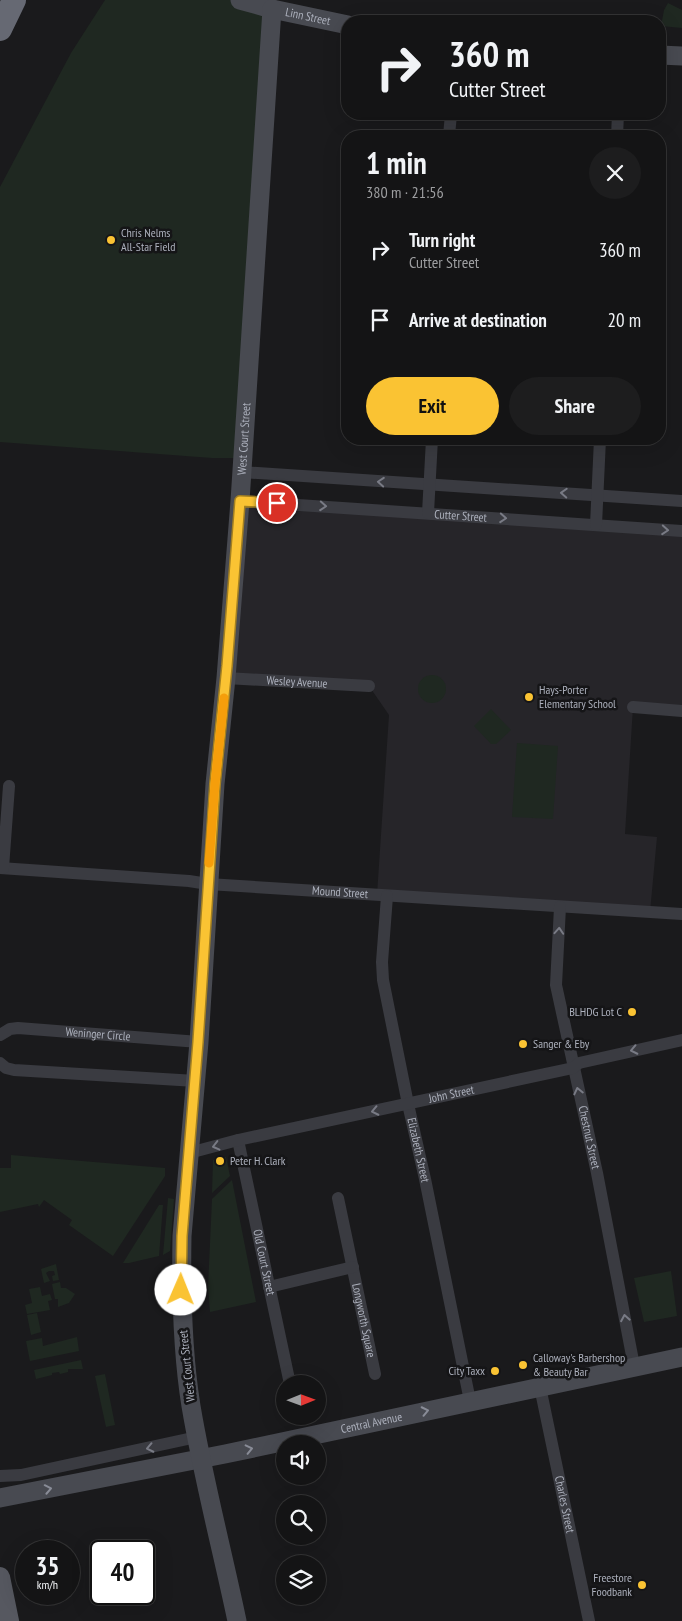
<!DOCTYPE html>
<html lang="en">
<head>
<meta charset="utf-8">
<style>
	:root { --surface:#141415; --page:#1d1d1e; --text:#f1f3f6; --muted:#9d9ea0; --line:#333334; --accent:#fac333 }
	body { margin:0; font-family:"PT Sans Narrow",sans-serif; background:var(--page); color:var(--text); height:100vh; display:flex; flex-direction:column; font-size:19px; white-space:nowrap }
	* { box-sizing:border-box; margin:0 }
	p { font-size:16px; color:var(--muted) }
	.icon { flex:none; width:28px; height:28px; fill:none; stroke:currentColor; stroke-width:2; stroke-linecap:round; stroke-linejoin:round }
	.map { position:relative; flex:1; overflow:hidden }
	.sheet { position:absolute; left:341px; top:130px; width:325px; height:315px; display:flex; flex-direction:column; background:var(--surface); border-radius:20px; box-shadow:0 5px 20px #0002,0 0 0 1px var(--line) }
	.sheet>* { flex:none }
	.guide { position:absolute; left:341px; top:15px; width:325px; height:105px; border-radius:20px; box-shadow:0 5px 20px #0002,0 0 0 1px var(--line); background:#141415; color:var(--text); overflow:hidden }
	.needle { width:32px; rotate:89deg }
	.buttons { position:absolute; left:276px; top:1375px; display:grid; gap:10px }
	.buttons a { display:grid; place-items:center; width:50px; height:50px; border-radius:50%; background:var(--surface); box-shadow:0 5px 20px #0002,0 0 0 1px var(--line); font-size:25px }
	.speed { position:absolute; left:15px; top:1540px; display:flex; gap:10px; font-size:25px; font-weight:700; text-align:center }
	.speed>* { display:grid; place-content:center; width:65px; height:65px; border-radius:50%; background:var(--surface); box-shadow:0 5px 20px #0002,0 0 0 1px var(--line); line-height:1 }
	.speed small { font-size:12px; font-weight:400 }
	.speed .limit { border:2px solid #111; border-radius:8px; background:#fff; color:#111 }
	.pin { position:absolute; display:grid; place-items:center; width:42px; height:42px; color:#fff; margin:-21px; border:2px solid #fff; border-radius:50%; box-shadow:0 1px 5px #0007 }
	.me { position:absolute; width:55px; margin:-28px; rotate:1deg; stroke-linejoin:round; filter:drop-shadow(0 0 4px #0008) }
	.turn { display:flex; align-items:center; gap:18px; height:105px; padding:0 25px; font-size:22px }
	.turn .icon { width:65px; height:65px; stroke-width:2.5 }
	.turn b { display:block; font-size:35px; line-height:42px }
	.round { display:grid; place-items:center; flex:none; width:52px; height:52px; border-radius:26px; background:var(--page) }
	.head { display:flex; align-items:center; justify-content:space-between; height:85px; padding:0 25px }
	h1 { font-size:30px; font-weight:600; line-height:38px }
	.cta { display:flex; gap:10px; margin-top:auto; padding:10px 25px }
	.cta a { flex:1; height:58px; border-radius:30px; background:var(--accent); color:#111; font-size:20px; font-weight:600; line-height:58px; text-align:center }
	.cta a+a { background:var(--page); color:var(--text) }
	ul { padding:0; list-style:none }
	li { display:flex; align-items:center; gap:15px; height:70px; padding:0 25px }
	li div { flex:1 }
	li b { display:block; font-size:19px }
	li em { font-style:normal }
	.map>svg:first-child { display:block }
	.built { fill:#262529 }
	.green { fill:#1f2821 }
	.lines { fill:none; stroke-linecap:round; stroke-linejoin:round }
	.street { stroke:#3a3b41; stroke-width:12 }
	.secondary { stroke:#484a51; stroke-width:19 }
	.primary { stroke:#565860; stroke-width:20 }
	.highway { stroke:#666973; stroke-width:24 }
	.oneway { stroke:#797b85 }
	.oneway2 { stroke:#898c97 }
	.route-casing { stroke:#a27f21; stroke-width:12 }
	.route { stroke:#fac333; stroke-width:9 }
	.slow { stroke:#f59e0b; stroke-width:9 }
	.poi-dot { fill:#fac333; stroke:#151517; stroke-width:2 }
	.labels { text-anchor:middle; stroke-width:5; stroke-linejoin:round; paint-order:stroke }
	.street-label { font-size:12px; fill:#acb0bc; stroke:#151517 }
	.poi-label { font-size:12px; fill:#acb0bc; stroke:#151517; text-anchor:start }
</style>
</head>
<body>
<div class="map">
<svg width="682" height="1621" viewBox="0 0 682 1621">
	<rect width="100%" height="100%" fill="#1a1a1c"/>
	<path class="built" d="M 240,501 L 682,531 L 682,710 L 633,707 L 625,834 L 657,837 L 650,912 L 377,895 L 389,715 L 369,686 L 226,678 Z"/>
	<g class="green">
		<path d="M 105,0 L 240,0 L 272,9 L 243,458 L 212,458 L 0,442 L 0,187 L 71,53 Z"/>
		<path d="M 668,3 L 682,10 L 682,28 L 661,26 L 664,10 Z"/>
		<circle cx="432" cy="689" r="14"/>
		<path d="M 491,709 L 511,730 L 496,744 L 491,744 L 474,726 Z"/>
		<path d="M 517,743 L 558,746 L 553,819 L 512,817 Z"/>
		<path d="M 11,1155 L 165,1168 L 165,1176 L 113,1256 L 69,1225 L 72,1220 L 44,1200 L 39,1207 L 38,1204 L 0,1212 L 0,1168 L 11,1168 Z"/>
		<path d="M 226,1157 L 230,1176 L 212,1193 L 213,1160 Z"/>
		<path d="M 232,1180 L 256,1302 L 210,1312 L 208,1287 L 212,1199 Z"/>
		<path d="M 168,1198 L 174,1199 L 170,1251 L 163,1255 Z"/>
		<path d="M 159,1205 L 163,1205 L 159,1256 L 129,1263 L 123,1263 Z"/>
		<path d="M 56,1264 L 59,1280 L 53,1281 L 52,1276 L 55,1275 L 54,1271 L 49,1271 L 46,1273 L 50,1281 L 44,1283 L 41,1269 Z"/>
		<path d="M 671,1271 L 677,1316 L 644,1322 L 634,1278 Z"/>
		<path d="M 60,1282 L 61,1288 L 66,1288 L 75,1294 L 69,1303 L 58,1307 L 58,1299 L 55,1299 L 52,1284 Z"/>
		<path d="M 40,1287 L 42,1296 L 50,1294 L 52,1300 L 48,1301 L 50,1310 L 27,1314 L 25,1305 L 32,1303 L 29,1289 Z"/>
		<path d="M 37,1313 L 41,1332 L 31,1335 L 27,1315 Z"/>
		<path d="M 77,1337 L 79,1351 L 30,1361 L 26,1341 L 42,1338 L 43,1346 Z"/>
		<path d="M 81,1360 L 83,1369 L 68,1369 L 68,1372 L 60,1374 L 59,1372 L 52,1373 L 52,1375 L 36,1379 L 34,1370 Z"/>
		<path d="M 105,1374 L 115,1425 L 106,1427 L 95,1376 Z"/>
	</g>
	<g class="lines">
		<g class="street">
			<path d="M 449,136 L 451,114"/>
			<path d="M 617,136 L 618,114"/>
			<path d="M 241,472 L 682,501"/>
			<path id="s1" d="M 240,501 L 682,531"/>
			<path d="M 428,513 L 432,439"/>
			<path d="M 596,525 L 600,439"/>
			<path id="s2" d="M 226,678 L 369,686"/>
			<path d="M 633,707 L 682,711"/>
			<path id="s3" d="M 0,868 L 189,881 L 208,884 L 682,914"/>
			<path d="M 3,868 L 9,786"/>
			<path id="s4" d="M 387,896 L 382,962 L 383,980 L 408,1104 L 425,1179 L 470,1401"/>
			<path id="s5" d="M 560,907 L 556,985 L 597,1173 L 634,1366"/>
			<path id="s6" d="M 0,1035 L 10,1029 L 18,1028 L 199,1042"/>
			<path d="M 0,1063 L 6,1068 L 14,1070 L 196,1081"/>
			<path id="s7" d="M 238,1140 L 290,1384"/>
			<path id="s8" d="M 189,1153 L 238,1140 L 573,1068 L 579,1063 L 682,1040"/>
			<path id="s9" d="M 338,1198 L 375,1374"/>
			<path d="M 269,1287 L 353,1267"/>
			<path id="s10" d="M 540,1387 L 589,1621"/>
			<path d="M 0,1476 L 21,1475 L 197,1437"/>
		</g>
		<g class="secondary">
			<path id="s11" d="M 240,0 L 272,9 L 348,25"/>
			<path d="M 660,55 L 682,56"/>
			<path id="s12" d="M 0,1498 L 225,1454 L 682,1357"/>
			<path id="s13" d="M 237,1621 C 222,1549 203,1478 191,1406 C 182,1350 181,1293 182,1236 L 199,1042 L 215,784 L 226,678 L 240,501 L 272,9"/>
		</g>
		<path class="primary" d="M 0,1577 L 9,1621"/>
		<path class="highway" d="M 0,29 L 14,0"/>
	</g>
	<defs><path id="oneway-chevron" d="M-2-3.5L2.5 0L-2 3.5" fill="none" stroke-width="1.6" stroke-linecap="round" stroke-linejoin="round" transform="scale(1.25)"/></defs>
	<g class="oneway">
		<use href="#oneway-chevron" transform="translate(381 482) rotate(-176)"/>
		<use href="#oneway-chevron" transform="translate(564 493) rotate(-177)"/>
		<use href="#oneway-chevron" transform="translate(323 506) rotate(4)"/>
		<use href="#oneway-chevron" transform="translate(503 518) rotate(4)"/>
		<use href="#oneway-chevron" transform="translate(665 530) rotate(4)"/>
		<use href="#oneway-chevron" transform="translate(559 931) rotate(-86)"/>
		<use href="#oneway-chevron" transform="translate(634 1050) rotate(168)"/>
		<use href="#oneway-chevron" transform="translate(578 1091) rotate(-103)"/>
		<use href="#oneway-chevron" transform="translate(375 1111) rotate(168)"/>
		<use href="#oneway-chevron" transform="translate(216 1146) rotate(166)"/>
		<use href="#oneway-chevron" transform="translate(625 1318) rotate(-100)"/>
		<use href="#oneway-chevron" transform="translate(150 1448) rotate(168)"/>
	</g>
	<g class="oneway2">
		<use href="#oneway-chevron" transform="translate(425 1411) rotate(-12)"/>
		<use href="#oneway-chevron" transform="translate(249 1449) rotate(-13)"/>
		<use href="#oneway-chevron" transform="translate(48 1489) rotate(-11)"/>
	</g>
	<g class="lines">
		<defs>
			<path id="route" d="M 181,1290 L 182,1236 L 198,1042 L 215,784 L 227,666 L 240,501 L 277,503"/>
		</defs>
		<use href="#route" class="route-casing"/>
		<use href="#route" class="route"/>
		<path class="slow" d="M 209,863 L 215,784 L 224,698"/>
	</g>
	<g class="poi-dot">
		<circle cx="111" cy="240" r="5"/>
		<circle cx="529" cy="697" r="5"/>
		<circle cx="632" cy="1012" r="5"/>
		<circle cx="523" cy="1044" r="5"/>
		<circle cx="220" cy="1161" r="5"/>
		<circle cx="523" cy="1365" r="5"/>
		<circle cx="495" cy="1371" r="5"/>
		<circle cx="642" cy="1585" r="5"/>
	</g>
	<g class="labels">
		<g class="street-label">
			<text dy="4" stroke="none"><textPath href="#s11" startOffset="70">Linn Street</textPath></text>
			<text dy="4" stroke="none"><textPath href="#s13" startOffset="1190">West Court Street</textPath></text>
			<text dy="4" stroke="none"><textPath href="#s1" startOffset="221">Cutter Street</textPath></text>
			<text dy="4" stroke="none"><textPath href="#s2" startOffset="71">Wesley Avenue</textPath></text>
			<text dy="4" stroke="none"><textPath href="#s3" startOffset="341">Mound Street</textPath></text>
			<text dy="4" stroke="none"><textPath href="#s6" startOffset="100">Weninger Circle</textPath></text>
			<text dy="4" stroke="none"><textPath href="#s8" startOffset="269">John Street</textPath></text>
			<text dy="4" stroke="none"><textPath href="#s5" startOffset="234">Chestnut Street</textPath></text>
			<text dy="4" stroke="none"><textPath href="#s4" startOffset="258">Elizabeth Street</textPath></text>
			<text dy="4" stroke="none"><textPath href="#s7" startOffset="125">Old Court Street</textPath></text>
			<text dy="4" stroke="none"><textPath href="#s9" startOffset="125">Longworth Square</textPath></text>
			<text transform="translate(187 1366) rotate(-96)" y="4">West Court Street</text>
			<text dy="4" stroke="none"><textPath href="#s12" startOffset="379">Central Avenue</textPath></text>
			<text dy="4" stroke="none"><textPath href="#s10" startOffset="120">Charles Street</textPath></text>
		</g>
		<g class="poi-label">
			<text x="121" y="237">Chris Nelms<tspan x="121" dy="14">All-Star Field</tspan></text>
			<text x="539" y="694">Hays-Porter<tspan x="539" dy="14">Elementary School</tspan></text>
			<text x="622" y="1016" text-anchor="end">BLHDG Lot C</text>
			<text x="533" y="1048">Sanger &amp; Eby</text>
			<text x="230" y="1165">Peter H. Clark</text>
			<text x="533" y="1362">Calloway's Barbershop<tspan x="533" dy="14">&amp; Beauty Bar</tspan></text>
			<text x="485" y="1375" text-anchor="end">City Taxx</text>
			<text x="632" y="1582" text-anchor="end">Freestore<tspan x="632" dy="14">Foodbank</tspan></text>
		</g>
	</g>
</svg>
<div class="buttons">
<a><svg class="needle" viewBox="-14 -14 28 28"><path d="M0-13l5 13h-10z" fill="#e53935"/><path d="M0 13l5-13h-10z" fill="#9d9ea0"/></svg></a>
<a><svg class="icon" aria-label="sound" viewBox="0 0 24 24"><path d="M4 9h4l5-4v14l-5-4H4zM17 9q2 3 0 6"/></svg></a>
<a><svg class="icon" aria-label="search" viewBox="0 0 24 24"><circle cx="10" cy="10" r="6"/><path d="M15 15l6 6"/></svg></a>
<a><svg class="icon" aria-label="layers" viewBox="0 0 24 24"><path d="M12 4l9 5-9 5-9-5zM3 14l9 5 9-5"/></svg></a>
</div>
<div class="speed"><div>35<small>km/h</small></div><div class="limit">40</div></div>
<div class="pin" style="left:277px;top:503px;background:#d93025"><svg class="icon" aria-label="arrive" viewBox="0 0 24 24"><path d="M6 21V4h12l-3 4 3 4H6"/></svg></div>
<svg class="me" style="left:181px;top:1290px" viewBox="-20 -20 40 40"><circle r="19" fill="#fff"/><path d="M0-13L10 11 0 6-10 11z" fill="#fac333"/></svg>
<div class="guide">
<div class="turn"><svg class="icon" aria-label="right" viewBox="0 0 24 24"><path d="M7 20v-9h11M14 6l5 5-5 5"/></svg><div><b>360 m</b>Cutter Street</div></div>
</div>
<section class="sheet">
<div class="head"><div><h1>1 min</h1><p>380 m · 21:56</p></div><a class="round"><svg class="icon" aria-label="close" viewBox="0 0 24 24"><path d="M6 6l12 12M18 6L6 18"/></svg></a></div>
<ul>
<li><svg class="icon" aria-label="right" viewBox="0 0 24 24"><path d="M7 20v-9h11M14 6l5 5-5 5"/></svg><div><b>Turn right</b><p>Cutter Street</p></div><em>360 m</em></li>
<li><svg class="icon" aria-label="arrive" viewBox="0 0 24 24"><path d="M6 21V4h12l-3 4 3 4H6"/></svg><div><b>Arrive at destination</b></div><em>20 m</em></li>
</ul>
<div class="cta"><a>Exit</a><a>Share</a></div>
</section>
</div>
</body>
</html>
